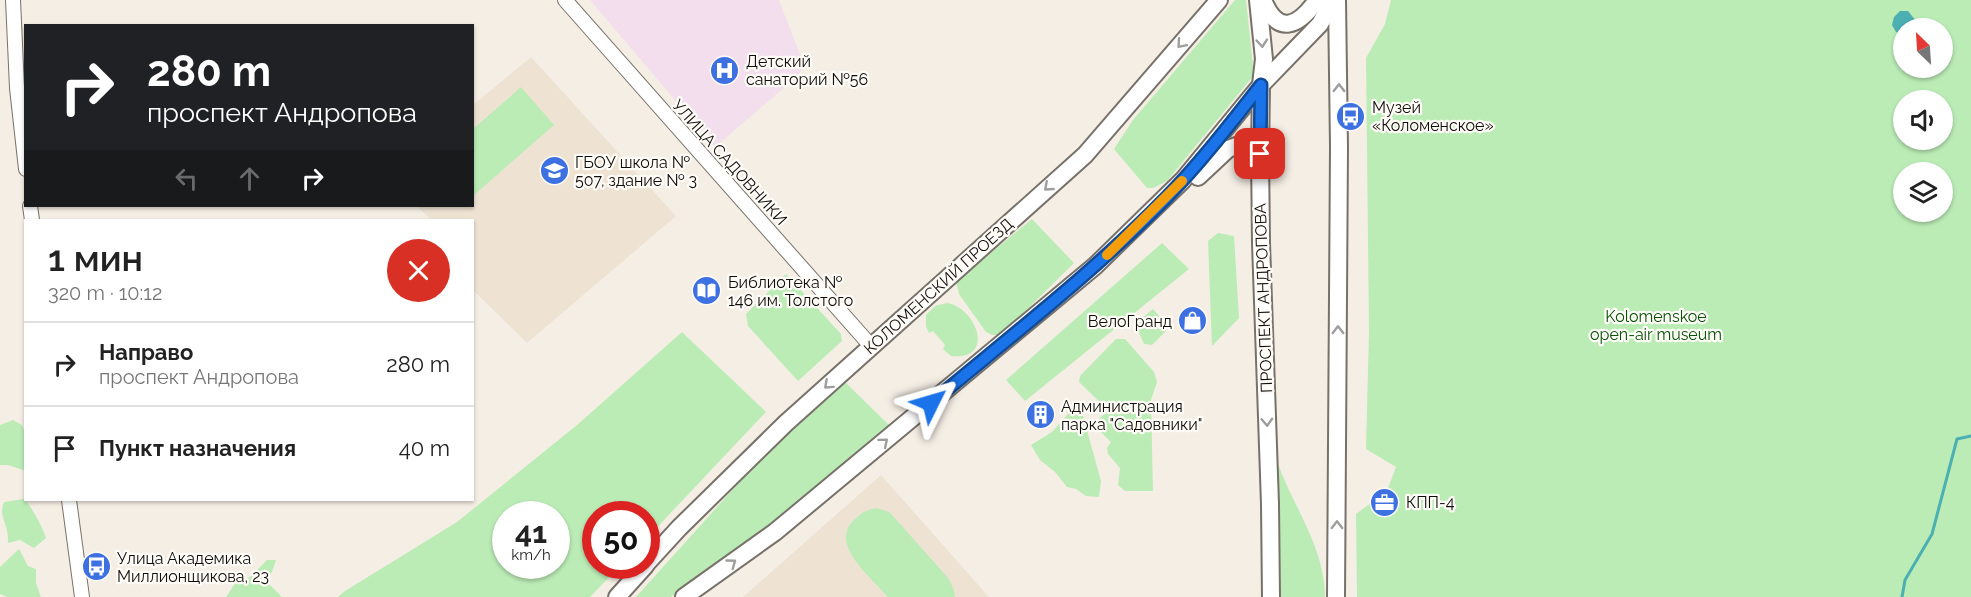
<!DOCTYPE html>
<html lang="ru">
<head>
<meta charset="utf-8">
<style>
	:root { --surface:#fff; --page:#f2f2f2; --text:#222; --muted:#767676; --line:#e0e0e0 }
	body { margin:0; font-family:Raleway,sans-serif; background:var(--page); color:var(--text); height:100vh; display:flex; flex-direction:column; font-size:22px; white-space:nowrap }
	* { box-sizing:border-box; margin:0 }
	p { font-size:20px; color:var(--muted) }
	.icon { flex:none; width:33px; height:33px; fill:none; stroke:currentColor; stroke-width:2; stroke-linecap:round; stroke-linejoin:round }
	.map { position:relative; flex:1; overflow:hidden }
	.details { position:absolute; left:24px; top:219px; width:450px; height:282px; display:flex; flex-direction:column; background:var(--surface); border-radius:0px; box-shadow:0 2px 4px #0004 }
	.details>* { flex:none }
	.banner { position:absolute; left:24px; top:24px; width:450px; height:183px; border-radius:0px; box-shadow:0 2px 4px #0004; background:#202124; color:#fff; overflow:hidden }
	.needle { width:39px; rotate:335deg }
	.controls { position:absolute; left:1893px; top:18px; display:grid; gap:12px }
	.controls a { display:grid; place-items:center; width:60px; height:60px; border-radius:50%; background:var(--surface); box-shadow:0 2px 4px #0004; font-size:30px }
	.speed { position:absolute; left:492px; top:501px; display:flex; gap:12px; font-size:30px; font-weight:700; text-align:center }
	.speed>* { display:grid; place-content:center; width:78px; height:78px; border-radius:50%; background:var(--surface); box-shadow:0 2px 4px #0004; line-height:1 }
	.speed small { font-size:15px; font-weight:400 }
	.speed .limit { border:9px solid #d22; background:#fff; color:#111 }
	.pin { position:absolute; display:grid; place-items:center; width:51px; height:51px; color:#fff; margin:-26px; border-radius:12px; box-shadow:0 3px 9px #0006 }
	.me { position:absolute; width:66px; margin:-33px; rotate:50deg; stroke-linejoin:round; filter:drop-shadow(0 0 4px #0008) }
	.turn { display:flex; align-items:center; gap:21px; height:126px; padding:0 24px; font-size:27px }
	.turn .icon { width:78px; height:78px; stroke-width:2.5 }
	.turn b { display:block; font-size:42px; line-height:51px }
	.lanes { display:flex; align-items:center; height:57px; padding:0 24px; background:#0003; justify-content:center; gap:30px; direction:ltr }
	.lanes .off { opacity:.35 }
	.round { display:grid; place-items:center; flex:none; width:63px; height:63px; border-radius:32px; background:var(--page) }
	.overview { display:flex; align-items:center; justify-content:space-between; height:102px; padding:0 24px }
	h1 { font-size:36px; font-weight:600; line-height:45px }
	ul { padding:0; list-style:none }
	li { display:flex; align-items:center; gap:18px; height:84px; padding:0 24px; border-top:2px solid var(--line) }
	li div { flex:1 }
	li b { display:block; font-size:22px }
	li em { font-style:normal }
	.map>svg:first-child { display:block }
	.built { fill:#eee3d3 }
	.medical { fill:#f3deee }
	.green { fill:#bbecb6; fill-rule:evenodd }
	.water { fill:#4cafb2 }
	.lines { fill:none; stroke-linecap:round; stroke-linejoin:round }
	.stream { stroke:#4cafb2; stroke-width:3 }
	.minor-casing { stroke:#787169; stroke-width:16 }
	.major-casing { stroke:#787169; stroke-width:20 }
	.minor { stroke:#fff; stroke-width:14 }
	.major { stroke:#fff; stroke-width:16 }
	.oneway { stroke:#9f9e9d }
	.route-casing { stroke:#114b97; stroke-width:15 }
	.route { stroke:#1a73e8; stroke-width:10 }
	.slow { stroke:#f59e0b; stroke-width:10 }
	.labels { text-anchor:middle; stroke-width:4.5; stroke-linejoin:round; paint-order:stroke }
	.poi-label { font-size:16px; fill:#0f0d0a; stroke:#fffcf8; text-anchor:start }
	.street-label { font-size:16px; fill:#0f0d0a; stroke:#fffcf8 }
	.park-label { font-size:16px; fill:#095107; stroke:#fffcf8 }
</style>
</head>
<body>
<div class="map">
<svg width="1971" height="597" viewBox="0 0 1971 597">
	<rect width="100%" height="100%" fill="#f5eee5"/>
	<g class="built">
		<path d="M 531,57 L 676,216 L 527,343 L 473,290 L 472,220 L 431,220 L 417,206 L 472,206 L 473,105 Z"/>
		<path d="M 881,475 L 989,597 L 743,597 Z"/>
	</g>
	<path class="medical" d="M 590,0 L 779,0 L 804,65 L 799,75 L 715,147 Z"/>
	<g class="green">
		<path d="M 1235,0 L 1246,0 L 1254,75 L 1167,181 L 1153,188 L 1147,188 L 1114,149 L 1133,120 Z"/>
		<path d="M 1391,0 L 1971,0 L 1971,597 L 1357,597 L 1356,514 L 1387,491 L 1396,467 L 1366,449 L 1369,331 L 1366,58 L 1385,24 ZM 1904,28 L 1942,28 L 1942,68 L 1904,68 ZM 1904,100 L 1942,100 L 1942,140 L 1904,140 ZM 1904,172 L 1942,172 L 1942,212 L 1904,212 Z"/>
		<path d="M 521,87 L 554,125 L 474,195 L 473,129 Z"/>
		<path d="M 1032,219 L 1074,263 L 1001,335 L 992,335 L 986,332 L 959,294 L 956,281 Z"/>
		<path d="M 1218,233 L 1234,236 L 1239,318 L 1212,346 L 1208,241 Z"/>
		<path d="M 1162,243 L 1189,269 L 1025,401 L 1006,380 Z"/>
		<path d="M 786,274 L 841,334 L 842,341 L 798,381 L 748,326 L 746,314 Z"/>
		<path d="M 947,303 C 976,307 997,361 951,356 L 943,349 L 945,345 L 933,331 L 929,333 L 926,326 L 926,315 L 935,306 Z"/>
		<path d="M 1153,309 L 1166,323 L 1166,331 L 1152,345 L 1144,344 L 1135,324 Z"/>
		<path d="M 682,332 L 766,412 L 647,538 L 646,514 L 596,514 L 596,566 L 620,566 L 590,597 L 338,597 L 345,591 L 457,522 L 577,425 ZM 506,514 L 556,514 L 556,566 L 506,566 Z"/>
		<path d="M 1116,339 L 1125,339 L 1154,372 L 1157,382 L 1151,400 L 1153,491 L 1125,491 L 1118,485 L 1120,468 L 1108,454 L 1107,448 L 1111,442 L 1096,427 L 1098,420 L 1108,410 L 1079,382 L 1080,376 Z"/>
		<path d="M 845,382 L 890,426 L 762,530 L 671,597 L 636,597 L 753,467 Z"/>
		<path d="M 1069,413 L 1083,416 L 1101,481 L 1099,497 L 1086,496 L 1076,489 L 1067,487 L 1055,472 L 1040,460 L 1031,445 L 1052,432 Z"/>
		<path d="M 13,420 L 22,425 L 25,433 L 25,469 L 23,470 L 8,465 L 0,465 L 0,425 Z"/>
		<path d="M 1278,464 C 1294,508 1325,548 1325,597 L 1281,597 Z"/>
		<path d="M 24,499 C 32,507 43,528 46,538 L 34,548 L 20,540 L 8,543 C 8,538 8,532 6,527 C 3,517 0,512 4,502 Z"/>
		<path d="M 877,508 L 889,512 L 893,516 L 949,579 L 954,590 L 955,597 L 888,597 C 873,579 829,545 853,521 C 860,514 867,509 877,508 Z"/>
		<path d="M 19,549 L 28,566 L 36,569 L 36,583 L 41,597 L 7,597 L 0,594 L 0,567 Z"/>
		<path d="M 267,560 L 276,560 L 272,572 L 266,581 L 282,597 L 226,597 L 236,582 L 250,577 Z"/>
	</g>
	<path class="water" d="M 1900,11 L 1908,11 L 1916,21 L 1915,28 L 1904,28 L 1903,35 L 1896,32 L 1892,25 L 1894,17 Z"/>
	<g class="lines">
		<path class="stream" d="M 1902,597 L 1905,580 L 1932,534 L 1957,439 L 1971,436"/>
		<defs>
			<g id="minor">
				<path d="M 13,0 L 17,88 L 26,169"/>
				<path d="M 565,0 L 871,346"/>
				<path d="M 30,206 L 32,220"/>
				<path d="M 69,500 L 82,597"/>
			</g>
			<g id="major">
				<path d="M 1258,0 L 1264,59 L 1261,85 L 1260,154 L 1261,243 L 1270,504 L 1271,597"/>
				<path d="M 1263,0 C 1278,36 1298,27 1317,0"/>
				<path d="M 1198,177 L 1228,149 L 1242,144 L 1249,150 L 1256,170"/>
				<path d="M 646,564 L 679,528 L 786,423 L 1085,155 L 1219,0"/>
				<path d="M 617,597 L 645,566"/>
				<path d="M 684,597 L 775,532 L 1095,266 L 1183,180 L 1261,85 L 1320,24 L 1333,0"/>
				<path d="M 1336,597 L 1339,147 L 1337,0"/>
			</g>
		</defs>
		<use href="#minor" class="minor-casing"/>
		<use href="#major" class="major-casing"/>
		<use href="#minor" class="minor"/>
		<use href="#major" class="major"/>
	</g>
	<defs><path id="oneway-chevron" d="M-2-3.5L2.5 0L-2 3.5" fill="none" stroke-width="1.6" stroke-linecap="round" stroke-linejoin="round" transform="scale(1.5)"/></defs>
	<g class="oneway">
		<use href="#oneway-chevron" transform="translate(1262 43) rotate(85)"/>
		<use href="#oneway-chevron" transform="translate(1181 44) rotate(131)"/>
		<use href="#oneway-chevron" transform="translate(1339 88) rotate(-90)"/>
		<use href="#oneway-chevron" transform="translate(1048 187) rotate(139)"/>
		<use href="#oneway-chevron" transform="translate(1338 330) rotate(-90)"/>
		<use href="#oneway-chevron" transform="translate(828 385) rotate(138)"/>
		<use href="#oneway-chevron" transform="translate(1267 422) rotate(88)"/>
		<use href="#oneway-chevron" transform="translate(884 442) rotate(-40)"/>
		<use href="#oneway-chevron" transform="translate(1337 525) rotate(-90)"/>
		<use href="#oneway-chevron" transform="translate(732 563) rotate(-36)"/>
	</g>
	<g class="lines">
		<defs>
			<path id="route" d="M 931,403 C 1011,336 1094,272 1167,197 C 1201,162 1231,123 1261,85 L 1260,154"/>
		</defs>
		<use href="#route" class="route-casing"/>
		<use href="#route" class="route"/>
		<path class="slow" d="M 1107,255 L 1182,181"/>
	</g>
	<defs>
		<symbol id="hospital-disc" viewBox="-11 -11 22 22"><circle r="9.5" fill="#3d71e2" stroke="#fffcf8"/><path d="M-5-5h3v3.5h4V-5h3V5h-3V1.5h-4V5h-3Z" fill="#fff"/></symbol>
		<symbol id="bus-disc" viewBox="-11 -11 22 22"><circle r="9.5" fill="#3d71e2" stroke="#fffcf8"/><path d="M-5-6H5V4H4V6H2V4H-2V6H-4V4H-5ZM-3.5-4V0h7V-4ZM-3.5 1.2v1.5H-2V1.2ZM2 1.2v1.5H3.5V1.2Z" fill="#fff"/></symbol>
		<symbol id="school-disc" viewBox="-11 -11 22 22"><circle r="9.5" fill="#3d71e2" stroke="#fffcf8"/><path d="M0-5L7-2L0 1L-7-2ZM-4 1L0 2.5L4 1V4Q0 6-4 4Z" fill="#fff"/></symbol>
		<symbol id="library-disc" viewBox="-11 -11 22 22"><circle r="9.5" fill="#3d71e2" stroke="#fffcf8"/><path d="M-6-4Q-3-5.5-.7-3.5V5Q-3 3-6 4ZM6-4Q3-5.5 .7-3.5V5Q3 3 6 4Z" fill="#fff"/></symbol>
		<symbol id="shop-disc" viewBox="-11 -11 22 22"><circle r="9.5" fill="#3d71e2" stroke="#fffcf8"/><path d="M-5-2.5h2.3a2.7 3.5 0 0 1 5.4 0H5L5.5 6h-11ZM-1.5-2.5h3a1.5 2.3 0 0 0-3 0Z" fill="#fff"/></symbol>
		<symbol id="building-disc" viewBox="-11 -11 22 22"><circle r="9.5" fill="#3d71e2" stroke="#fffcf8"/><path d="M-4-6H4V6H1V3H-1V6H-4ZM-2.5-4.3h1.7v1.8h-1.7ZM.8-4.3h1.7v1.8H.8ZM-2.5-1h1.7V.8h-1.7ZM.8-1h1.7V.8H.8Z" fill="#fff"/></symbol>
		<symbol id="office-disc" viewBox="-11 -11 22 22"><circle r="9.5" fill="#3d71e2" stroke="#fffcf8"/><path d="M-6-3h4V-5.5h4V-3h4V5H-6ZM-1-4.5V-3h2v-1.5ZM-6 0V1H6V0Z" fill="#fff"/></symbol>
	</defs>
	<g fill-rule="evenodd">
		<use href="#hospital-disc" x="708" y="54" width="33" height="33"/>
		<use href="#bus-disc" x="1334" y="100" width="33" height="33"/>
		<use href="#school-disc" x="538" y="154" width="33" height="33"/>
		<use href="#library-disc" x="690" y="274" width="33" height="33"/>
		<use href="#shop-disc" x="1176" y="304" width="33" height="33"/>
		<use href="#building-disc" x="1024" y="398" width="33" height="33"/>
		<use href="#office-disc" x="1368" y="486" width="33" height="33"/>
		<use href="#bus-disc" x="80" y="550" width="33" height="33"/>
	</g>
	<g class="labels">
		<g class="poi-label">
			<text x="746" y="67">Детский<tspan x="746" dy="18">санаторий №56</tspan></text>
			<text x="1372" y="113">Музей<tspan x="1372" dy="18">«Коломенское»</tspan></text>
			<text x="575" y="168">ГБОУ школа №<tspan x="575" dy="18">507, здание № 3</tspan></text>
			<text x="728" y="288">Библиотека №<tspan x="728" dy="18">146 им. Толстого</tspan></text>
			<text x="1172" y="327" text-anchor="end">ВелоГранд</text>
			<text x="1061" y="412">Администрация<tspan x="1061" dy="18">парка "Садовники"</tspan></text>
			<text x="1406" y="508">КПП-4</text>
			<text x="117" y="564">Улица Академика<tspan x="117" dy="18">Миллионщикова, 23</tspan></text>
		</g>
		<g class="street-label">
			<text transform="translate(730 162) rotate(48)" y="6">УЛИЦА САДОВНИКИ</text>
			<text transform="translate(938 286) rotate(-42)" y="6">КОЛОМЕНСКИЙ ПРОЕЗД</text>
			<text transform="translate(1263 298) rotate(-92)" y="6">ПРОСПЕКТ АНДРОПОВА</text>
		</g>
		<g class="park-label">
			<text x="1656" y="322">Kolomenskoe<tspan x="1656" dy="18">open-air museum</tspan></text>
		</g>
	</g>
</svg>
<div class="controls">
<a><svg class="needle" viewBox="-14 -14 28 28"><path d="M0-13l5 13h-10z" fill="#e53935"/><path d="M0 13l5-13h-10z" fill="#767676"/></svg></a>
<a><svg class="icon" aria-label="sound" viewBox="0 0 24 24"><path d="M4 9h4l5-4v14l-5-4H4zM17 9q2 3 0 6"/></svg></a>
<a><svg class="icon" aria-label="layers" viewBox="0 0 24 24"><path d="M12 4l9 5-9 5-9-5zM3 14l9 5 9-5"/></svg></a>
</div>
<div class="speed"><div>41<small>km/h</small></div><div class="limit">50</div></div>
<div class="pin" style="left:1260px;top:154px;background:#d93025"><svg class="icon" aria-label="arrive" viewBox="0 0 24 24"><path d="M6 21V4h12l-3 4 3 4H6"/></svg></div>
<svg class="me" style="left:931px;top:403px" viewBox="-20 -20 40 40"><path d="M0-17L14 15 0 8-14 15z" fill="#1a73e8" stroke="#fff" stroke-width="4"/></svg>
<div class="banner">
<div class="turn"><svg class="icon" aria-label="right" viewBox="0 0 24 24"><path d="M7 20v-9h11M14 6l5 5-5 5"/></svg><div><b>280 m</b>проспект Андропова</div></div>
<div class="lanes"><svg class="icon off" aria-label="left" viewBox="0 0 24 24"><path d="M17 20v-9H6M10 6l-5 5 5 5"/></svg><svg class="icon off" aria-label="ahead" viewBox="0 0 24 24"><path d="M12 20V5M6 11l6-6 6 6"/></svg><svg class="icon" aria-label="right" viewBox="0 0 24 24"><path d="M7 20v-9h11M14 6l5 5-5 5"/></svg></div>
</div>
<section class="details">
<div class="overview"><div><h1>1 мин</h1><p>320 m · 10:12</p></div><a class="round" style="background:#d93025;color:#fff"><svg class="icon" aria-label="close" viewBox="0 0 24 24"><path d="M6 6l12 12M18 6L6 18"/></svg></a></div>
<ul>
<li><svg class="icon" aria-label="right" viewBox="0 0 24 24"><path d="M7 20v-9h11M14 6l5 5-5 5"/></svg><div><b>Направо</b><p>проспект Андропова</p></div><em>280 m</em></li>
<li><svg class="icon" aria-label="arrive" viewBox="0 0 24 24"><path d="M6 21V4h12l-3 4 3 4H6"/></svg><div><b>Пункт назначения</b></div><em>40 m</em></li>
</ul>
</section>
</div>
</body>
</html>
